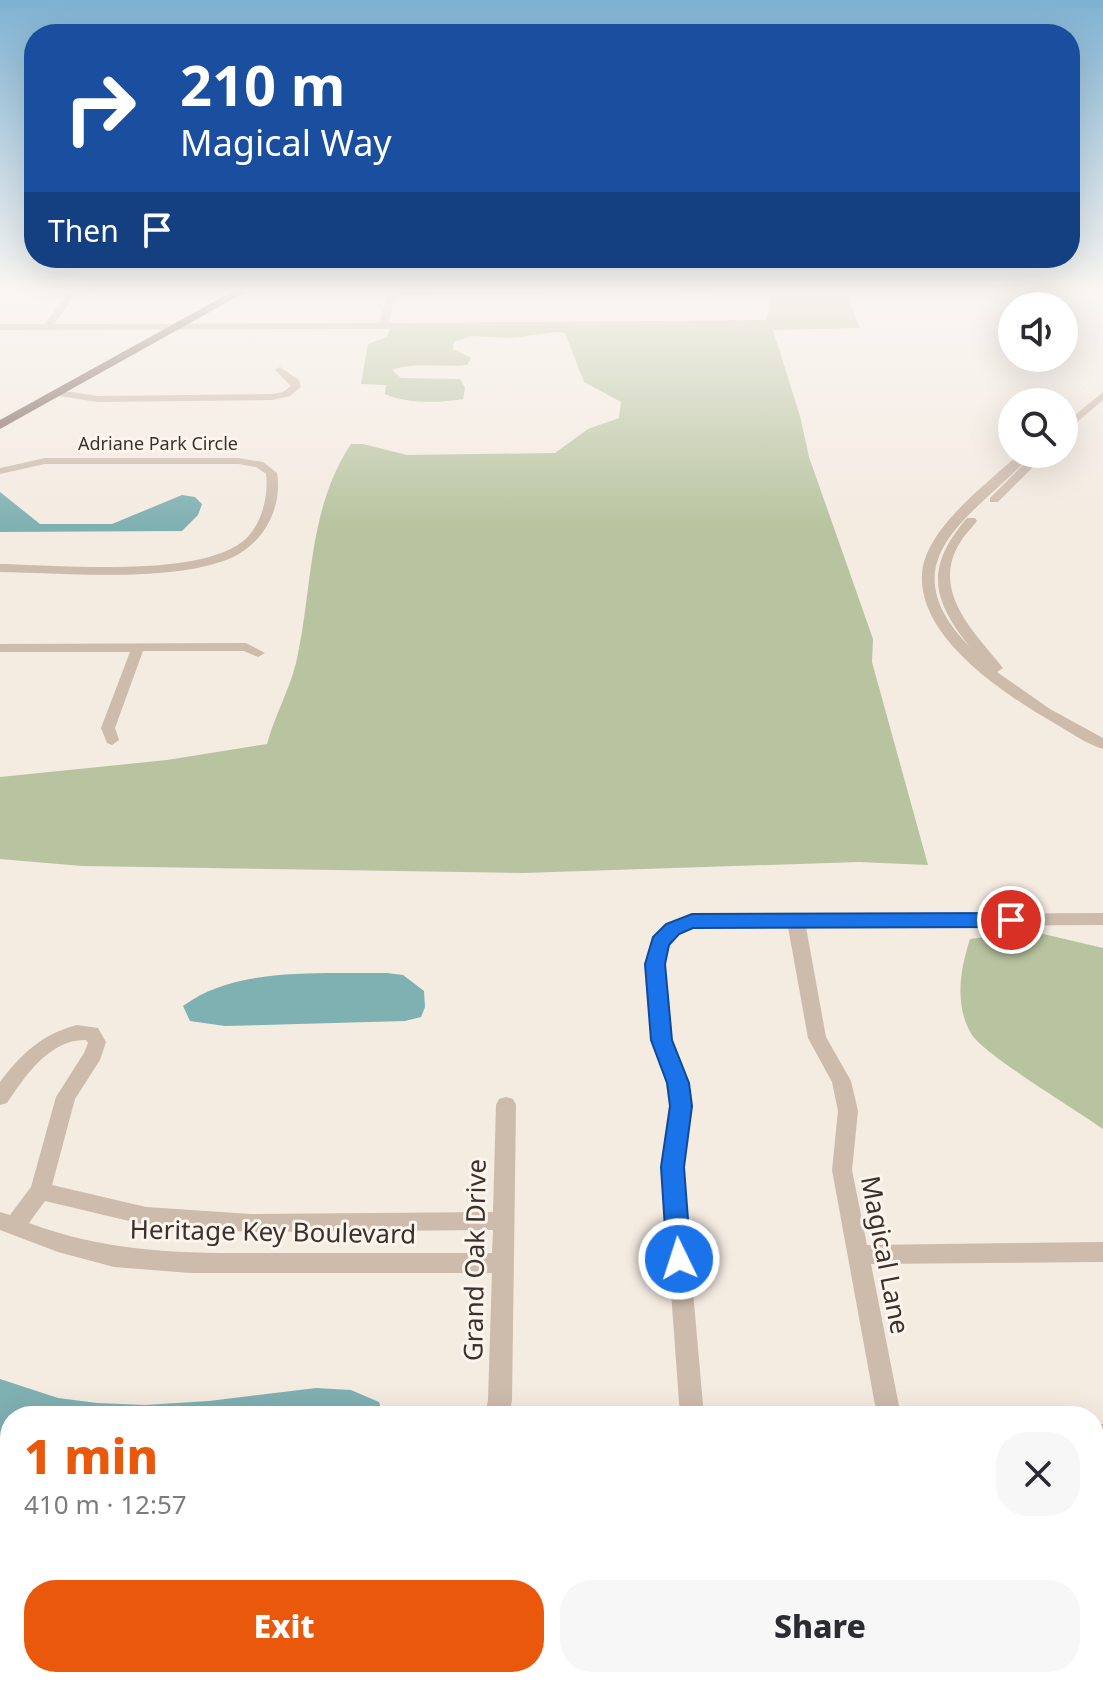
<!DOCTYPE html>
<html lang="en">
<head>
<meta charset="utf-8">
<style>
	:root { --surface:#fff; --page:#f7f7f7; --text:#2b2b33; --muted:#7c7c81; --accent:#ea580c }
	body { margin:0; font-family:"Noto Sans",sans-serif; background:var(--page); color:var(--text); height:100vh; display:flex; flex-direction:column; font-size:30px; white-space:nowrap }
	* { box-sizing:border-box; margin:0 }
	p { font-size:26px; color:var(--muted) }
	.icon { flex:none; width:44px; height:44px; fill:none; stroke:currentColor; stroke-width:2; stroke-linecap:round; stroke-linejoin:round }
	.map { position:relative; flex:1; overflow:hidden }
	.side { position:absolute; left:0px; top:1406px; width:1104px; height:282px; display:flex; flex-direction:column; background:var(--surface); border-radius:32px 32px 0 0; box-shadow:0 8px 32px #0002 }
	.side>* { flex:none }
	.guide { position:absolute; left:24px; top:24px; width:1056px; height:244px; border-radius:32px; box-shadow:0 8px 32px #0002; background:#1a4fa0; color:#fff; overflow:hidden }
	.tools { position:absolute; left:998px; top:292px; display:grid; gap:16px }
	.tools a { display:grid; place-items:center; width:80px; height:80px; border-radius:50%; background:var(--surface); box-shadow:0 8px 32px #0002; font-size:40px }
	.pin { position:absolute; display:grid; place-items:center; width:68px; height:68px; color:#fff; margin:-34px; border:4px solid #fff; border-radius:50%; box-shadow:0 2px 8px #0007 }
	.me { position:absolute; width:88px; margin:-44px; rotate:356deg; stroke-linejoin:round; filter:drop-shadow(0 0 6px #0008) }
	.turn { display:flex; align-items:center; gap:28px; height:168px; padding:0 24px; font-size:36px }
	.turn .icon { width:104px; height:104px; stroke-width:2.5 }
	.turn b { display:block; font-size:56px; line-height:68px }
	.then { display:flex; align-items:center; height:76px; padding:0 24px; background:#0003; gap:16px; font-size:30px }
	.round { display:grid; place-items:center; flex:none; width:84px; height:84px; border-radius:32px; background:var(--page) }
	.headline { display:flex; align-items:center; justify-content:space-between; height:136px; padding:0 24px }
	h1 { font-size:48px; font-weight:800; line-height:60px; color:var(--accent) }
	.primary-button { display:flex; gap:16px; margin-top:auto; padding:16px 24px }
	.primary-button a { flex:1; height:92px; border-radius:32px; background:var(--accent); color:#fff; font-size:32px; font-weight:800; line-height:92px; text-align:center }
	.primary-button a+a { background:var(--page); color:var(--text) }
	.map>svg:first-child { display:block }
	.green { fill:#b8c4a0 }
	.water { fill:#7fb0b2 }
	.lines { fill:none; stroke-linecap:round; stroke-linejoin:round }
	.minor { fill:#cdbbac; fill-rule:evenodd }
	.major { fill:#7d675c; fill-rule:evenodd }
	.route { fill:#1a73e8; stroke:#114b97; stroke-width:2 }
	.labels { text-anchor:middle; stroke-width:6; stroke-linejoin:round; paint-order:stroke }
	.far-street-label { font-size:18px; fill:#3b302b; stroke:#fbf5ee }
	.near-street-label { font-size:26px; fill:#3b302b; stroke:#fbf5ee }
</style>
</head>
<body>
<div class="map">
<svg width="1103" height="1687" viewBox="0 0 1103 1687">
	<rect width="100%" height="100%" fill="#f4ebe1"/>
	<g class="green">
		<path d="M 768,290 L 845,290 L 860,328 L 773,330 L 800,416 L 809,457 L 873,639 L 872,662 L 928,865 L 859,862 L 523,873 L 82,866 L 0,859 L 0,777 L 167,760 L 267,744 C 274,717 289,691 296,663 C 313,590 307,510 351,444 L 363,444 L 407,455 L 555,453 L 588,429 L 619,418 L 621,402 L 584,382 L 565,333 L 556,332 L 512,338 L 472,336 L 454,342 L 453,349 L 471,358 L 467,365 C 441,368 417,361 392,370 L 401,378 L 460,379 L 465,388 L 463,399 C 440,403 407,404 385,394 L 386,385 L 361,384 L 368,344 L 387,337 L 390,328 L 405,323 L 765,320 L 770,310 Z"/>
		<path d="M 1022,929 L 1103,948 L 1103,1129 C 1078,1111 985,1055 972,1035 C 954,1006 960,970 970,939 L 1022,933 Z"/>
	</g>
	<g class="water">
		<path d="M 0,492 L 40,524 L 112,524 L 182,495 L 195,497 L 202,504 L 198,515 L 182,531 L 0,532 Z"/>
		<path d="M 387,973 L 403,975 L 424,991 L 425,1007 L 421,1017 L 405,1021 L 225,1026 L 190,1021 L 183,1006 C 236,966 324,974 387,973 Z"/>
		<path d="M 0,1379 L 58,1398 L 97,1403 L 145,1405 L 209,1401 L 316,1388 L 351,1390 L 379,1402 L 383,1416 L 10,1416 L 10,1483 L 0,1480 Z"/>
	</g>
	<g class="lines">
		<g class="minor">
			<path d="M 70,290 L 107,290 L 76,294 L 54,324 L 380,323 L 388,290 L 712,290 L 708,293 L 395,295 L 389,323 L 734,322 L 739,325 L 734,328 L 0,330 L 0,324 L 45,324 Z"/>
			<path d="M 280,367 L 299,380 L 301,387 L 290,396 L 272,400 L 98,402 L 58,396 L 53,393 L 58,390 L 98,396 L 272,394 L 283,392 L 291,386 L 275,370 Z"/>
			<path d="M 1103,392 L 1103,400 L 1064,433 L 1064,424 Z"/>
			<path d="M 1019,454 L 1032,454 C 977,515 883,558 970,647 C 931,599 925,567 967,518 L 975,518 L 977,521 C 972,528 965,534 961,541 C 929,590 974,632 1003,668 L 997,672 L 1050,709 L 1103,738 L 1103,749 C 1086,744 1070,732 1054,723 C 1006,695 919,639 922,575 C 924,529 988,483 1019,454 Z"/>
			<path d="M 1034,454 L 1046,454 L 998,502 L 990,502 L 990,498 Z"/>
			<path d="M 45,458 L 238,458 L 263,462 L 277,473 C 283,508 263,544 231,558 C 173,583 64,573 0,572 L 0,564 C 60,565 194,578 242,542 C 261,528 269,496 266,474 L 256,467 L 238,464 L 45,464 L 0,474 L 0,468 Z"/>
			<path d="M 246,643 L 265,653 L 258,657 L 244,651 L 143,651 L 115,728 L 119,740 L 112,745 L 107,743 L 101,728 L 130,652 L 0,652 L 0,644 Z"/>
			<path d="M 1103,913 L 1103,925 L 806,927 L 826,1037 L 851,1081 L 858,1111 L 852,1170 L 867,1245 L 1103,1242 L 1103,1262 L 871,1264 L 901,1416 L 877,1416 L 832,1170 L 838,1111 L 832,1082 L 808,1038 L 788,927 L 694,927 L 679,933 L 668,944 L 664,964 L 670,1040 L 688,1083 L 691,1106 L 682,1167 L 704,1416 L 680,1416 L 662,1167 L 671,1106 L 668,1083 L 652,1040 L 646,964 L 654,938 L 667,925 L 692,915 Z"/>
			<path d="M 77,1025 L 98,1028 L 106,1042 L 100,1060 L 75,1099 L 52,1185 L 146,1207 L 251,1214 L 493,1212 L 496,1105 L 499,1099 L 506,1097 L 513,1099 L 516,1105 L 512,1400 L 509,1416 L 485,1416 L 488,1400 L 492,1273 L 190,1273 L 114,1267 L 58,1252 L 0,1230 L 0,1212 L 10,1215 L 31,1187 L 56,1097 L 84,1053 L 88,1043 L 86,1040 C 50,1039 25,1076 7,1103 L 0,1105 L 0,1082 C 21,1054 42,1034 77,1025 ZM 45,1201 L 146,1225 L 251,1232 L 493,1230 L 492,1253 C 425,1253 357,1253 289,1253 C 196,1253 118,1256 29,1223 Z"/>
			<rect x="1094" y="1424" width="9" height="24"/>
			<path d="M 0,1582 L 10,1584 L 10,1610 L 0,1608 Z"/>
			<path d="M 27,1678 L 53,1678 L 51,1687 L 25,1687 Z"/>
			<rect x="434" y="1678" width="26" height="9"/>
		</g>
		<path class="major" d="M 235,290 L 249,290 L 0,429 L 0,420 Z"/>
	</g>
	<linearGradient id="sky" x2="0" y2="1"><stop stop-color="#7eb2d2"/><stop offset="0.55" stop-color="#faf6f2"/><stop offset="1" stop-color="#faf6f2" stop-opacity="0"/></linearGradient>
	<rect width="1103" height="526" fill="url(#sky)"/>
	<path class="route" d="M 1011,913 L 1020,920 L 1011,927 L 693,928 L 679,934 L 669,945 L 665,964 L 672,1040 L 689,1083 L 692,1106 L 684,1167 L 691,1259 L 688,1267 L 679,1270 L 670,1267 L 667,1259 L 661,1167 L 670,1106 L 667,1083 L 651,1040 L 645,964 L 653,937 L 666,924 L 692,914 Z"/>
	<g class="labels">
		<g class="far-street-label">
			<text x="158" y="450">Adriane Park Circle</text>
		</g>
		<g class="near-street-label">
			<text transform="translate(273 1232) rotate(1)" y="9">Heritage Key Boulevard</text>
			<text transform="translate(885 1255) rotate(79)" y="9">Magical Lane</text>
			<text transform="translate(475 1260) rotate(-89)" y="9">Grand Oak Drive</text>
		</g>
	</g>
</svg>
<div class="tools">
<a><svg class="icon" aria-label="sound" viewBox="0 0 24 24"><path d="M4 9h4l5-4v14l-5-4H4zM17 9q2 3 0 6"/></svg></a>
<a><svg class="icon" aria-label="search" viewBox="0 0 24 24"><circle cx="10" cy="10" r="6"/><path d="M15 15l6 6"/></svg></a>
</div>
<div class="pin" style="left:1011px;top:920px;background:#d93025"><svg class="icon" aria-label="arrive" viewBox="0 0 24 24"><path d="M6 21V4h12l-3 4 3 4H6"/></svg></div>
<svg class="me" style="left:679px;top:1259px" viewBox="-20 -20 40 40"><circle r="17" fill="#1a73e8" stroke="#fff" stroke-width="3"/><path d="M0-11L8 9 0 5-8 9z" fill="#fff"/></svg>
<div class="guide">
<div class="turn"><svg class="icon" aria-label="right" viewBox="0 0 24 24"><path d="M7 20v-9h11M14 6l5 5-5 5"/></svg><div><b>210 m</b>Magical Way</div></div>
<div class="then">Then<svg class="icon" aria-label="arrive" viewBox="0 0 24 24"><path d="M6 21V4h12l-3 4 3 4H6"/></svg></div>
</div>
<section class="side">
<div class="headline"><div><h1>1 min</h1><p>410 m · 12:57</p></div><a class="round"><svg class="icon" aria-label="close" viewBox="0 0 24 24"><path d="M6 6l12 12M18 6L6 18"/></svg></a></div>
<div class="primary-button"><a>Exit</a><a>Share</a></div>
</section>
</div>
</body>
</html>
